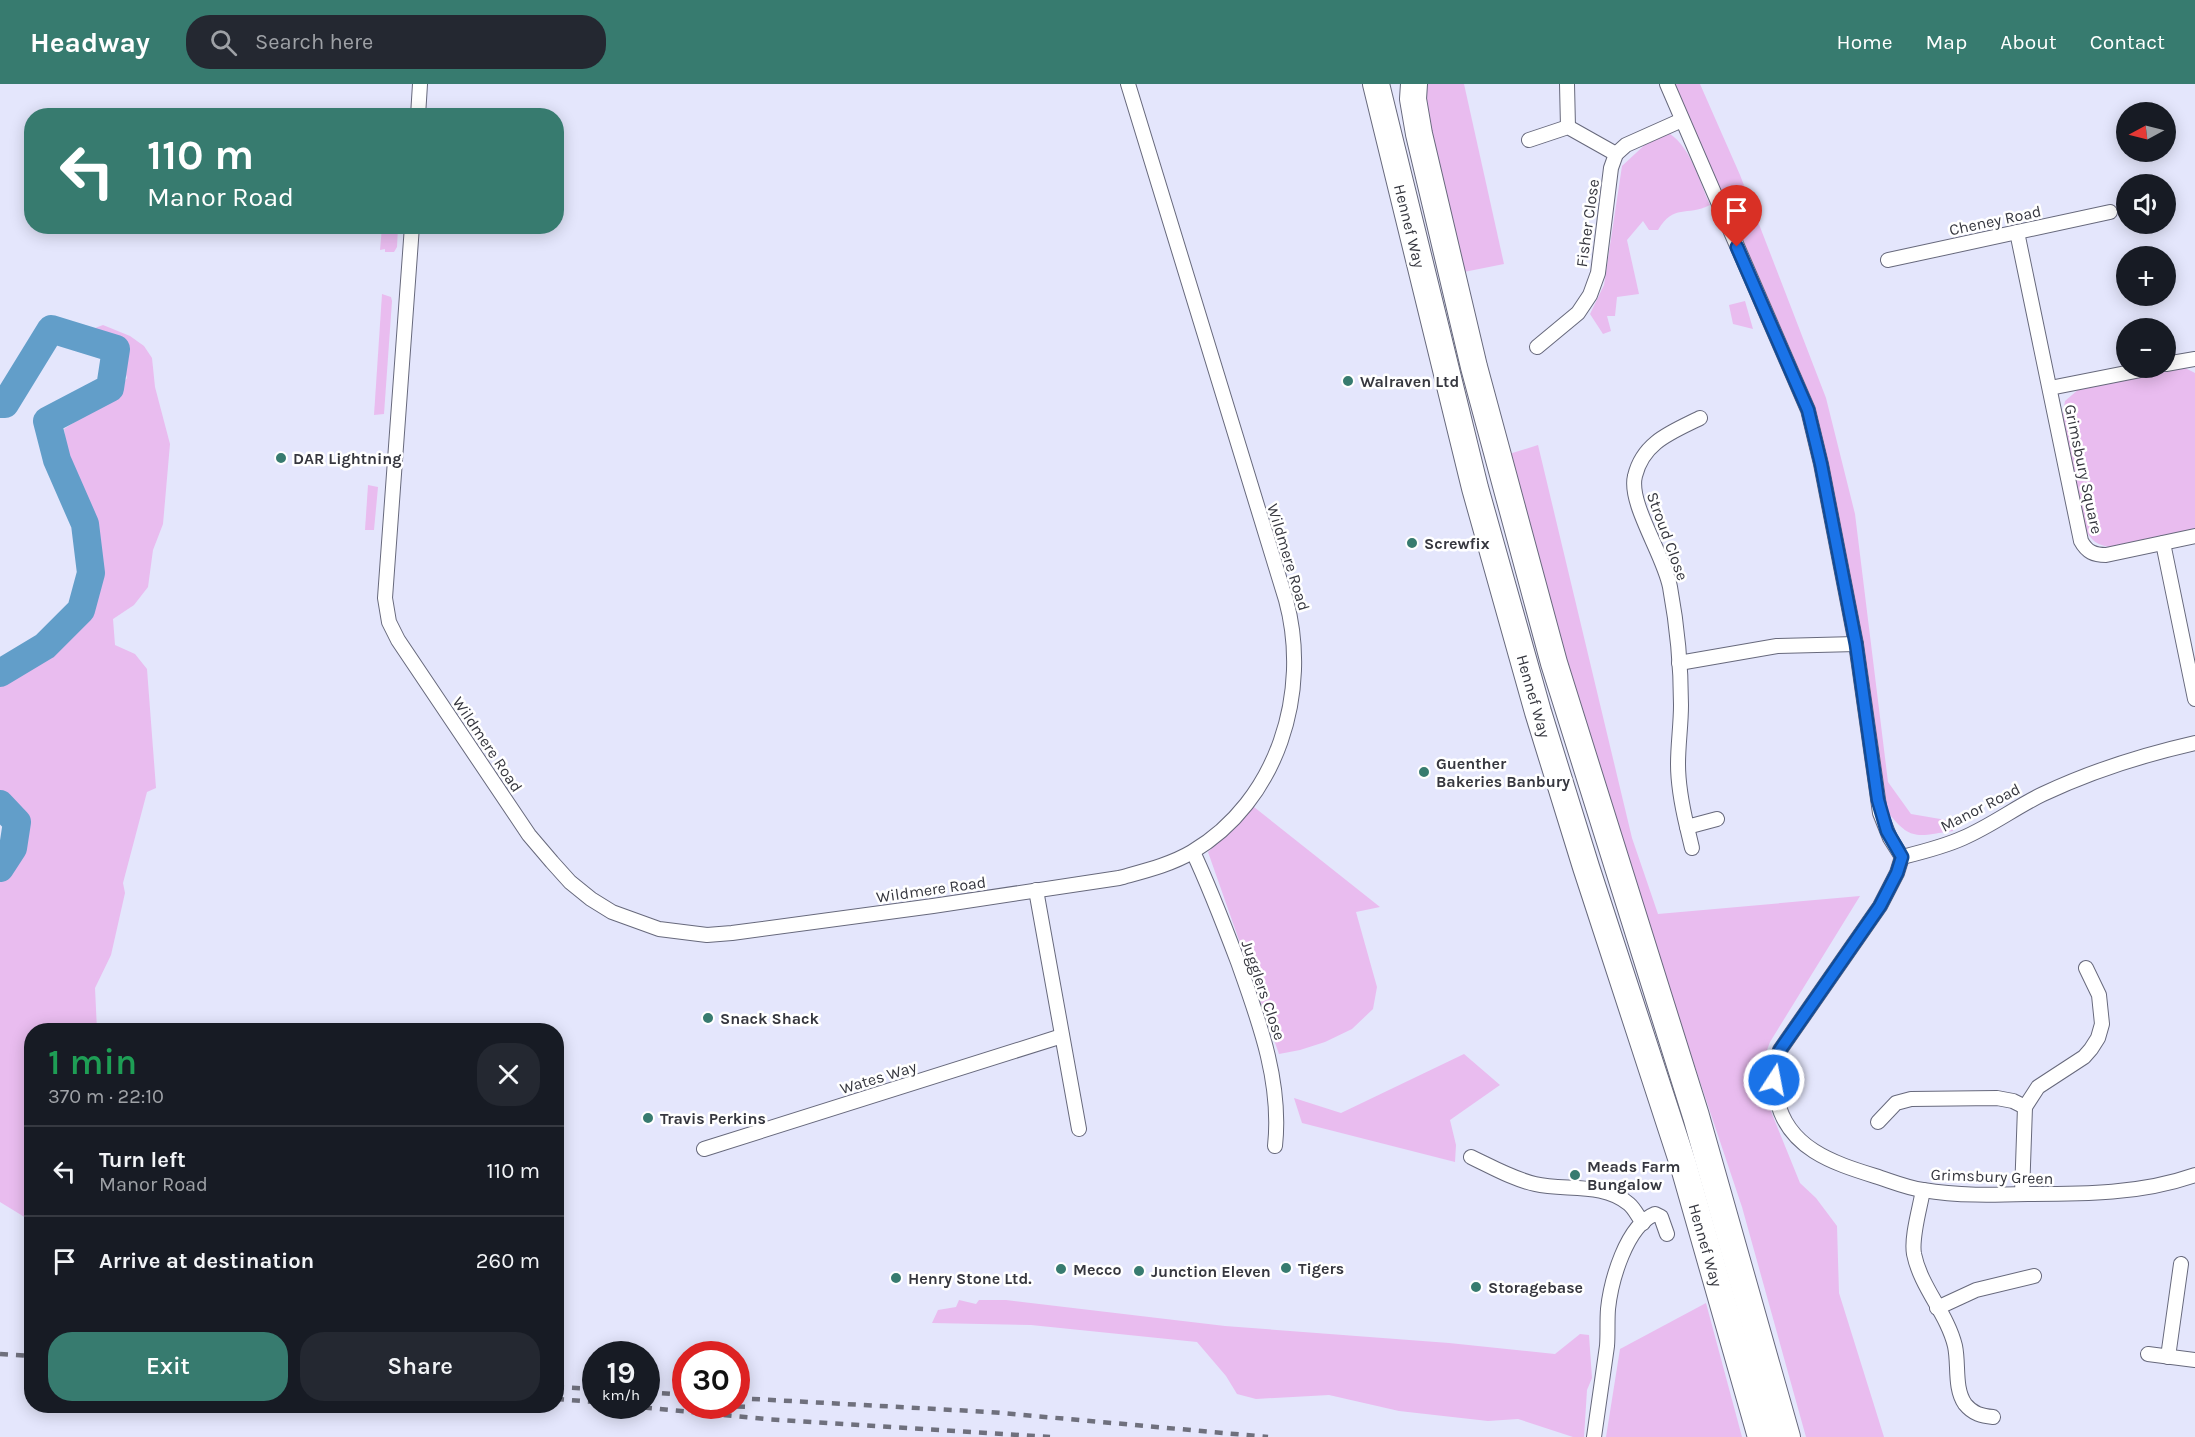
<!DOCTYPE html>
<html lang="en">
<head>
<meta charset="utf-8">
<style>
	:root { --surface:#171b24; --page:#242831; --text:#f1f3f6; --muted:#9ea1a6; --line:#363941; --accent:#377b6f }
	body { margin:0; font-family:Karla,sans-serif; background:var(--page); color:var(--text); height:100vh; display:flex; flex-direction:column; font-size:22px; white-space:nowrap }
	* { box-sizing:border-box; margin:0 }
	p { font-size:20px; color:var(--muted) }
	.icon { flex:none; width:33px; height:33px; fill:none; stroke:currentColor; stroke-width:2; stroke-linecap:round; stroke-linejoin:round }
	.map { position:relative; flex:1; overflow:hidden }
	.panel { position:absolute; left:24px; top:939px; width:540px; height:390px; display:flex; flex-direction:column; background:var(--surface); border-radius:24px; box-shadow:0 3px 15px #0003 }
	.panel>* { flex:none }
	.top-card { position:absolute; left:24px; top:24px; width:540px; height:126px; border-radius:24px; box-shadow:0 3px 15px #0003; background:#377b6f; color:#fff; overflow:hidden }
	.needle { width:39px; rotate:263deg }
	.fabs { position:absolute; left:2116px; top:18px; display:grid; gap:12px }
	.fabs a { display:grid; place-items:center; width:60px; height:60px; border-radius:50%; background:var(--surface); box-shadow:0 3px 15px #0003; font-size:30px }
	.speed { position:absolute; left:582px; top:1257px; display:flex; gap:12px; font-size:30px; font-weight:700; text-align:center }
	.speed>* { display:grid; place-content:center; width:78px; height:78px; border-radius:50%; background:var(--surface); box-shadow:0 3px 15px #0003; line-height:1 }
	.speed small { font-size:15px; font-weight:400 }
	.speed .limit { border:9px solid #d22; background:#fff; color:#111 }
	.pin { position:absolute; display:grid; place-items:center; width:51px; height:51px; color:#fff; margin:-62px -26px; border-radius:50% 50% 50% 0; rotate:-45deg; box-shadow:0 0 6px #0007 }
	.pin .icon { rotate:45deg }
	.me { position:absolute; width:66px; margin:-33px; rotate:11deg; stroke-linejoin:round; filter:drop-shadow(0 0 4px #0008) }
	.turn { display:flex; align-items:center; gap:21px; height:126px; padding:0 24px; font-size:27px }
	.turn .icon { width:78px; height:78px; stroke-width:2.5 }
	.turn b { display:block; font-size:42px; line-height:51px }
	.round { display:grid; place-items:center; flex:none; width:63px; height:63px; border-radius:24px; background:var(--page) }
	.head { display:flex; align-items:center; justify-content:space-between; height:102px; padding:0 24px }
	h1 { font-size:36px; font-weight:600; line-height:45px; color:#1e9e55 }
	.action { display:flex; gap:12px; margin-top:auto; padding:12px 24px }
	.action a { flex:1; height:69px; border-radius:24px; background:var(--accent); color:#fff; font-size:24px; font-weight:600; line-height:69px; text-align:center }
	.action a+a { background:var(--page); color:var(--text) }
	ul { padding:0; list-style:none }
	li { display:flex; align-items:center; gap:18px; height:90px; padding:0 24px; border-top:2px solid var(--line) }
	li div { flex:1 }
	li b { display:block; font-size:22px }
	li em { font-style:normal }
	header { display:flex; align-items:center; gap:36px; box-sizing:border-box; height:84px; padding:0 30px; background:var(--accent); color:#fff }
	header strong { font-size:28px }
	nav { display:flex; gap:33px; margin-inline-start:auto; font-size:21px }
	.search { width:420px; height:54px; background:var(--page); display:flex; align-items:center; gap:15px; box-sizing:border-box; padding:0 21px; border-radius:24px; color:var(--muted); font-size:22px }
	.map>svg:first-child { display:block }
	.green { fill:#e9bcef }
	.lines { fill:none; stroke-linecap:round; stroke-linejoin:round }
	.river { stroke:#629ec9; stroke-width:28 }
	.street-casing { stroke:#67697c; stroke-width:16 }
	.highway-casing { stroke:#67697c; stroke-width:28 }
	.street { stroke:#fff; stroke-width:14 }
	.highway { stroke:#fff; stroke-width:26 }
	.rail { stroke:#6f707d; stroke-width:4.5; stroke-dasharray:8 8; stroke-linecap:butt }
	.route-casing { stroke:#114b97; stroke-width:15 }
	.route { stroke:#1a73e8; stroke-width:10 }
	.poi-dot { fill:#377b6f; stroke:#fff; stroke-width:2 }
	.labels { text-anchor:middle; stroke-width:5; stroke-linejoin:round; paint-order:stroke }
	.street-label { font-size:16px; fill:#36373f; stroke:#fff }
	.poi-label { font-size:16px; font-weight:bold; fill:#36373f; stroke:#fff; text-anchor:start }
</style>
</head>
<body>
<header>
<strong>Headway</strong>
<div class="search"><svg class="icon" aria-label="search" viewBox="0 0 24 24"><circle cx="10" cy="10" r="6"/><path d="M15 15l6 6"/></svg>Search here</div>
<nav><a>Home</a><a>Map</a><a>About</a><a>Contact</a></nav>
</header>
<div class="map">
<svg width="2195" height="1353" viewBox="0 0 2195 1353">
	<rect width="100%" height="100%" fill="#e4e6fc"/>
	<g class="green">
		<path d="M 1425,0 L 1464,0 L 1504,180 L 1459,189 L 1433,66 Z"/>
		<path d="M 1673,0 L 1700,0 L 1740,91 L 1826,314 L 1855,430 L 1888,698 L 1911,730 L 1952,737 L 1953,747 C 1916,752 1911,758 1886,726 L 1809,319 Z"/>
		<path d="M 1665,47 C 1690,59 1699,97 1710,121 C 1686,133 1674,119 1658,146 L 1649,146 L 1643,137 L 1627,156 L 1639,210 L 1617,213 L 1615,232 L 1607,232 L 1611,247 L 1603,250 L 1590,230 L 1604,201 L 1622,82 L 1650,56 Z"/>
		<path d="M 382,143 L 398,143 L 397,163 L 394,168 L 385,168 L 385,165 L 380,166 Z"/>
		<path d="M 382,210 L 391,213 L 392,217 L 384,330 L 374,331 Z"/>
		<path d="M 1745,217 L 1753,245 L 1733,240 L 1729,221 Z"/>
		<path d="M 103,241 L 130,252 L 144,262 L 152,274 L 155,303 L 170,360 L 163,440 L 153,466 L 148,503 L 134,521 L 113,535 L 115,561 L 135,570 L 147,585 L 156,704 L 147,708 L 123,799 L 125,809 L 111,871 L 95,904 L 97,946 L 32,946 L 31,1137 L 0,1118 L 0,789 C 11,774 32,751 18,732 C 14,726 6,721 0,715 L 0,601 L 11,597 L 56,569 L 85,527 L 98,478 L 94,448 L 83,406 L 73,391 L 67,370 L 64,345 L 113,313 L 127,294 L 117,259 L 90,246 Z"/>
		<path d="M 2185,284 L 2195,289 L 2195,445 L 2111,463 C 2098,462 2090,456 2085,444 L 2062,334 L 2065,317 L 2079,305 Z"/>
		<path d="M 1538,361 L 1632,754 L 1658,830 L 1860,812 L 1770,958 L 1757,993 L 1800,1099 L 1816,1114 L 1837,1142 L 1839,1209 L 1884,1353 L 1806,1353 L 1742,1123 L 1617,750 L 1506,371 Z"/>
		<path d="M 368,401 L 378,403 L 374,446 L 365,446 Z"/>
		<path d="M 1254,723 L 1380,823 L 1356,828 L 1377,903 L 1373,925 L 1352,945 L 1325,958 L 1300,966 L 1279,970 L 1208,768 Z"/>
		<path d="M 1464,970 L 1500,1001 L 1450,1036 L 1456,1061 L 1455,1078 L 1302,1039 L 1294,1014 L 1341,1029 Z"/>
		<path d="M 959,1216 L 976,1220 L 979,1216 L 1006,1216 L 1225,1242 L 1449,1259 L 1555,1270 L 1580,1250 L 1589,1251 L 1592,1294 L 1587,1306 L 1584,1353 L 1573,1353 L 1518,1335 L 1488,1337 L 1399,1327 L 1329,1311 L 1256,1315 L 1237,1310 L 1226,1292 L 1197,1258 L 1031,1241 L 932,1239 L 938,1226 L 956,1223 Z"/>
		<path d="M 1706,1219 L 1742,1353 L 1606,1353 L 1620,1265 Z"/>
	</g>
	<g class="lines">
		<g class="river">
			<path d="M 0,320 L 5,320 L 51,245 L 116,265 L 110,304 L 47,337 L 57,376 L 85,440 L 91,489 L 81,526 L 45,562 L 0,589"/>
			<path d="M 0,720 L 17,738 L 13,764 L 0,784"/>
		</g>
		<defs>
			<g id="street">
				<path d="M 1567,0 L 1568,43"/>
				<path d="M 1667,0 L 1808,326 L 1821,380 L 1856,560 L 1880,729 L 1890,754 L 1902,773"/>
				<path d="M 418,32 L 420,0"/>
				<path d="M 1529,56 L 1568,43 L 1616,70"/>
				<path d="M 412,142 L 385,514 L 389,538 L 398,556 L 529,751 L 552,778 L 570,798 L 591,815 L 612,828 L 659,845 L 707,851 L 732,849 L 933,822 L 1119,794 C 1144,787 1170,781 1192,768 C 1278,717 1311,608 1286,516 L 1128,0"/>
				<path d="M 2017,148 L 2081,457 C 2087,468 2094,471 2106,471 L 2195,452"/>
				<path d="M 1888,176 L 2110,128"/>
				<path d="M 1537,263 L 1578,229 L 1590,211 L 1598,189 L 1611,84 L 1616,70 L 1626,61 L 1682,36"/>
				<path d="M 2166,280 L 2195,275"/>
				<path d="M 2050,304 L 2151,284"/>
				<path d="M 1700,334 C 1672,348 1643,358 1635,392 C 1628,419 1664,471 1670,503 C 1677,541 1681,582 1681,621 C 1681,641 1678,660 1678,680 C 1678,702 1682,722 1687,743 L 1717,735"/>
				<path d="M 2163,459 L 2195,615"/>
				<path d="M 1679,579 L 1777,562 L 1856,560"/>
				<path d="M 1687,743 L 1692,764"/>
				<path d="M 1193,768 C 1210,804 1224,841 1238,878 C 1259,937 1282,998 1275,1062"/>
				<path d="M 1902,773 L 1897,789 L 1880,822 L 1780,966 C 1774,983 1774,998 1777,1015 C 1787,1064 1833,1079 1875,1092 C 1891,1097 1907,1104 1923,1106 C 1958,1112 1993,1111 2028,1110 C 2084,1110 2141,1110 2195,1091"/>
				<path d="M 1902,773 C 1922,768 1943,763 1963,754 C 1991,742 2016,723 2043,710 C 2092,687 2142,671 2195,659"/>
				<path d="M 1036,806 L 1079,1045"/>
				<path d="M 1878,1038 L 1896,1019 L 1911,1015 L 1997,1014 L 2013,1017 L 2025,1023"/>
				<path d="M 704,1065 L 1062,952"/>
				<path d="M 1471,1073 C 1492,1083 1513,1095 1535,1100 C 1565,1107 1603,1098 1629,1120 C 1635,1125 1638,1133 1643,1139"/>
				<path d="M 1923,1106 C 1920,1124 1911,1153 1914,1170 C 1921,1204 1947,1229 1955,1262 C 1959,1281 1954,1304 1965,1320 C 1973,1330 1982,1332 1993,1333"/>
				<path d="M 2022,1110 L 2025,1023 L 2038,1003 L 2084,973 L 2091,965 L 2098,954 L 2102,940 L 2099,911 L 2086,884"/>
				<path d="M 1937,1224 L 1976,1206 L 2034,1192"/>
				<path d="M 2148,1270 L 2195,1276"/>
				<path d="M 2168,1273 L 2181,1180"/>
				<path d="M 1594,1353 C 1598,1323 1603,1292 1607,1262 C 1608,1250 1607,1238 1608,1225 C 1611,1197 1626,1142 1655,1130 L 1661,1133 L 1667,1150"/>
			</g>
			<g id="highway">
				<path d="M 1376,0 L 1475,404 L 1538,628 L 1586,783 L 1683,1080 L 1761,1353"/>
				<path d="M 1414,0 L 1413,15 L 1419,50 L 1474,283 L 1554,579 L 1696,1032 L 1787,1353"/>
			</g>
		</defs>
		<use href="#street" class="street-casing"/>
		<use href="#highway" class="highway-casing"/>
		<use href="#street" class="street"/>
		<use href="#highway" class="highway"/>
		<g class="rail">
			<path d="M 0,1270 L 32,1272"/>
			<path d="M 556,1303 L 596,1305"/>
			<path d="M 646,1308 L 686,1311"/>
			<path d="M 736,1314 L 990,1328 L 1268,1353"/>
			<path d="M 556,1315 L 596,1318"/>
			<path d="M 628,1322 L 765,1335 L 1050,1353"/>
			<path d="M 721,1322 L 750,1323"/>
		</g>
	</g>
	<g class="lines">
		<defs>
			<path id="route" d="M 1737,163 L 1808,326 L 1821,380 L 1856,560 L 1878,716 L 1887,747 L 1902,773 L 1897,789 L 1880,822 L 1780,966 L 1775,986 L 1774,996"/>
		</defs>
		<use href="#route" class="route-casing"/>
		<use href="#route" class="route"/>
	</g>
	<g class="poi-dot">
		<circle cx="1348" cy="297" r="6"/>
		<circle cx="281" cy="374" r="6"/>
		<circle cx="1412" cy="459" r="6"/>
		<circle cx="1424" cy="688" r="6"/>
		<circle cx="708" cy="934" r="6"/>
		<circle cx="648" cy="1034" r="6"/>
		<circle cx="1575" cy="1091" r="6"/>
		<circle cx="1286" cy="1184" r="6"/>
		<circle cx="1061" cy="1185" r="6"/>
		<circle cx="1139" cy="1187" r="6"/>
		<circle cx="896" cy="1194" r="6"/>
		<circle cx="1476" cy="1203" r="6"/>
	</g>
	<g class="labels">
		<g class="street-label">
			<text transform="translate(1995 136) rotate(-12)" y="6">Cheney Road</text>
			<text transform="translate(1587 139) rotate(-82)" y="6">Fisher Close</text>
			<text transform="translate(1410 142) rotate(76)" y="6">Hennef Way</text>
			<text transform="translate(2084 385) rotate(78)" y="6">Grimsbury Square</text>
			<text transform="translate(1668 452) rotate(70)" y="6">Stroud Close</text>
			<text transform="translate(1289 473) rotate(73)" y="6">Wildmere Road</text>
			<text transform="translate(1534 612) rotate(74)" y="6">Hennef Way</text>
			<text transform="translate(488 660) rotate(56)" y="6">Wildmere Road</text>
			<text transform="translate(1980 723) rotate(-27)" y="6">Manor Road</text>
			<text transform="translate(931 805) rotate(-8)" y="6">Wildmere Road</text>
			<text transform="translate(1264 906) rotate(71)" y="6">Jugglers Close</text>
			<text transform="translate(878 993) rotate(-17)" y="6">Wates Way</text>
			<text transform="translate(1992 1092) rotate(2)" y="6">Grimsbury Green</text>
			<text transform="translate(1706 1161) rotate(74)" y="6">Hennef Way</text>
		</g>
		<g class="poi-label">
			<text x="1360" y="303">Walraven Ltd</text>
			<text x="293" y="380">DAR Lightning</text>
			<text x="1424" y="465">Screwfix</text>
			<text x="1436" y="685">Guenther<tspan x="1436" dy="18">Bakeries Banbury</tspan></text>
			<text x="720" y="940">Snack Shack</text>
			<text x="660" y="1040">Travis Perkins</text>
			<text x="1587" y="1088">Meads Farm<tspan x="1587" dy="18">Bungalow</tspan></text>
			<text x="1298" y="1190">Tigers</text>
			<text x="1073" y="1191">Mecco</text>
			<text x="1151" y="1193">Junction Eleven</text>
			<text x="908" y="1200">Henry Stone Ltd.</text>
			<text x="1488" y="1209">Storagebase</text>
		</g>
	</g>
</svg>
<div class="fabs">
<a><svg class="needle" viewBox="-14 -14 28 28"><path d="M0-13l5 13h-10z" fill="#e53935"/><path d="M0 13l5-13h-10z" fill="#9ea1a6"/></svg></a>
<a><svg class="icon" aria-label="sound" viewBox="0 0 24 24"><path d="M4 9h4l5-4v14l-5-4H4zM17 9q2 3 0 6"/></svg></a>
<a>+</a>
<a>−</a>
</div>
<div class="speed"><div>19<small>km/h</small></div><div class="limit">30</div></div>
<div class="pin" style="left:1737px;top:163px;background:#d93025"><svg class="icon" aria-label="arrive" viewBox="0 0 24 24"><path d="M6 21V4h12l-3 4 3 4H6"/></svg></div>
<svg class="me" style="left:1774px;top:996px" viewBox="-20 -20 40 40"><circle r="17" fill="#1a73e8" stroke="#fff" stroke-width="3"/><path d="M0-11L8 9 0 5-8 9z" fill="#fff"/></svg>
<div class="top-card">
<div class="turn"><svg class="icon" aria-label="left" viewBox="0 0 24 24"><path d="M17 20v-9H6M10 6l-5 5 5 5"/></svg><div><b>110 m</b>Manor Road</div></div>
</div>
<section class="panel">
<div class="head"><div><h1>1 min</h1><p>370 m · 22:10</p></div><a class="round"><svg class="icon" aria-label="close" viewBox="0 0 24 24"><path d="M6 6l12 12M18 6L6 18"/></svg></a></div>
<ul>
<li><svg class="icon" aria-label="left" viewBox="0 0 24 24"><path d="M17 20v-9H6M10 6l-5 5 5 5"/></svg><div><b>Turn left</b><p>Manor Road</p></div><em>110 m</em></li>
<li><svg class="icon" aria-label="arrive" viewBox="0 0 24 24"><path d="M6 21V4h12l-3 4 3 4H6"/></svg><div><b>Arrive at destination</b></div><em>260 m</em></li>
</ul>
<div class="action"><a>Exit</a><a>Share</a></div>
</section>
</div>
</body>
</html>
